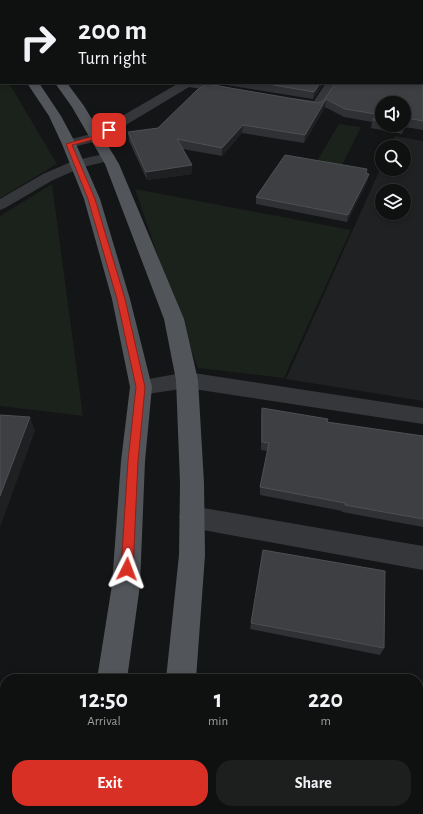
<!DOCTYPE html>
<html lang="en">
<head>
<meta charset="utf-8">
<style>
	:root { --surface:#0f1010; --page:#1d1e1e; --text:#f1f3f6; --muted:#9b9d9f; --line:#2f3030; --accent:#d93025 }
	body { margin:0; font-family:"Alegreya Sans",sans-serif; background:var(--page); color:var(--text); height:100vh; display:flex; flex-direction:column; font-size:15px; white-space:nowrap }
	* { box-sizing:border-box; margin:0 }
	p { font-size:13px; color:var(--muted) }
	.icon { flex:none; width:22px; height:22px; fill:none; stroke:currentColor; stroke-width:2; stroke-linecap:round; stroke-linejoin:round }
	.map { position:relative; flex:1; overflow:hidden }
	.drawer { position:absolute; left:0px; top:674px; width:423px; height:140px; display:flex; flex-direction:column; background:var(--surface); border-radius:16px 16px 0 0; box-shadow:0 2px 6px #0003,0 0 0 1px var(--line) }
	.drawer>* { flex:none }
	.top-card { position:absolute; left:0px; top:0px; width:423px; height:84px; box-shadow:0 2px 6px #0003,0 0 0 1px var(--line); background:#0f1010; color:var(--text); overflow:hidden }
	.controls { position:absolute; left:375px; top:96px; display:grid; gap:8px }
	.controls a { display:grid; place-items:center; width:36px; height:36px; border-radius:50%; background:var(--surface); box-shadow:0 2px 6px #0003,0 0 0 1px var(--line); font-size:20px }
	.pin { position:absolute; display:grid; place-items:center; width:34px; height:34px; color:#fff; margin:-17px; border-radius:8px; box-shadow:0 2px 6px #0006 }
	.me { position:absolute; width:44px; margin:-22px; rotate:3deg; stroke-linejoin:round; filter:drop-shadow(0 0 3px #0008) }
	.turn { display:flex; align-items:center; gap:14px; height:84px; padding:0 12px; font-size:18px }
	.turn .icon { width:52px; height:52px; stroke-width:2.5 }
	.turn b { display:block; font-size:28px; line-height:34px }
	.eta { display:flex; justify-content:space-evenly; align-items:center; height:68px; text-align:center }
	.eta b { font-size:24px; font-weight:700; line-height:28px }
	.cta { display:flex; gap:8px; margin-top:auto; padding:8px 12px }
	.cta a { flex:1; height:46px; border-radius:16px; background:var(--accent); color:#fff; font-size:16px; font-weight:700; line-height:46px; text-align:center }
	.cta a+a { background:var(--page); color:var(--text) }
	.map>svg:first-child { display:block }
	.built { fill:#202123; fill-rule:evenodd }
	.green { fill:#1b211b }
	.lines { fill:none; stroke-linecap:round; stroke-linejoin:round }
	.minor { fill:#36373b; fill-rule:evenodd }
	.major { fill:#52555a; fill-rule:evenodd }
	.wall { fill:#303134; fill-rule:evenodd }
	.shaded-wall { fill:#1f2022 }
	.building { fill:#3d3f42; stroke:#4d5054 }
	.route { fill:#d93025; stroke:#8d1f18 }
</style>
</head>
<body>
<div class="map">
<svg width="423" height="814" viewBox="0 0 423 814">
	<rect width="100%" height="100%" fill="#141516"/>
	<path class="built" d="M 395,136 L 423,141 L 423,401 L 286,379 L 382,165 L 382,169 L 404,169 L 404,147 L 390,147 ZM 382,191 L 404,191 L 404,213 L 382,213 Z"/>
	<g class="green">
		<path d="M 0,68 L 1,83 L 9,83 L 57,164 L 0,198 Z"/>
		<path d="M 339,124 L 361,127 L 342,165 L 317,161 Z"/>
		<path d="M 52,184 L 83,416 L 0,406 L 0,216 Z"/>
		<path d="M 135,189 L 351,230 L 284,378 L 198,368 L 179,318 Z"/>
	</g>
	<g class="lines">
		<g class="minor">
			<rect x="422" y="51" width="1" height="6"/>
			<path d="M 179,83 L 206,83 L 236,89 L 238,91 L 236,93 L 232,94 L 189,87 L 101,140 L 69,148 L 64,147 L 62,144 L 64,141 L 91,134 Z"/>
			<path d="M 326,83 L 338,83 L 321,108 C 312,110 297,107 288,105 L 286,102 L 288,99 L 292,98 L 314,101 Z"/>
			<path d="M 108,153 L 113,154 L 115,157 L 113,160 L 83,167 L 53,180 L 5,208 L 0,210 L 0,199 L 43,174 L 73,161 Z"/>
			<path d="M 187,372 L 423,408 L 423,424 L 187,388 L 141,395 L 133,392 L 130,387 L 133,382 Z"/>
			<path d="M 192,506 L 423,546 L 423,570 L 192,528 L 183,525 L 179,517 L 183,509 Z"/>
		</g>
		<g class="major">
			<path d="M 0,12 L 1,13 L 1,19 L 0,18 Z"/>
			<rect x="0" y="32" width="1" height="7"/>
			<path d="M 27,83 L 39,83 L 61,116 L 76,144 L 100,199 L 130,299 L 152,387 L 145,461 L 140,585 L 127,679 L 97,679 L 112,585 L 121,461 L 130,387 L 112,299 L 84,199 L 62,144 L 49,116 Z"/>
			<path d="M 55,83 L 67,83 L 84,106 L 119,164 L 184,319 L 198,380 L 204,483 L 205,555 L 196,679 L 166,679 L 179,555 L 180,483 L 176,380 L 164,319 L 105,164 L 72,107 Z"/>
			<path d="M 76,809 L 112,809 L 111,814 L 75,814 Z"/>
			<path d="M 153,809 L 189,809 L 188,814 L 152,814 Z"/>
		</g>
	</g>
	<g class="wall">
		<path d="M 18,0 L 95,0 L 101,1 L 19,1 Z"/>
		<path d="M 152,0 L 423,0 L 423,51 L 422,50 L 422,52 L 422,1 L 150,1 Z"/>
		<path d="M 423,66 L 423,130 L 405,127 L 402,134 L 371,128 L 372,122 L 344,117 L 325,107 L 304,143 L 242,133 L 222,156 L 183,149 L 192,174 L 147,180 L 129,141 L 128,132 L 158,128 L 318,103 ZM 382,103 L 404,125 L 382,125 Z"/>
		<path d="M 220,83 L 324,83 L 313,99 L 220,84 Z"/>
		<path d="M 367,174 L 369,174 L 367,182 L 347,222 L 256,204 L 256,197 Z"/>
		<path d="M 262,408 L 327,422 L 423,436 L 423,527 L 342,512 L 342,511 L 260,495 L 260,487 L 268,451 L 261,450 L 261,416 Z"/>
		<path d="M 251,623 L 384,648 L 380,655 L 250,629 Z"/>
	</g>
	<g class="shaded-wall">
		<path d="M 320,83 L 324,83 L 313,99 L 314,92 Z"/>
		<path d="M 326,99 L 325,107 L 304,143 L 305,135 Z"/>
		<path d="M 407,118 L 405,127 L 402,134 L 403,125 Z"/>
		<path d="M 243,125 L 242,133 L 222,156 L 222,148 Z"/>
		<path d="M 192,165 L 192,174 L 147,180 L 146,172 Z"/>
		<path d="M 369,174 L 367,182 L 347,222 L 348,215 Z"/>
		<path d="M 30,417 L 35,431 L 0,527 L 0,496 Z"/>
	</g>
	<g class="building">
		<path d="M 27,0 L 95,0 L 101,1 L 29,1 Z"/>
		<path d="M 152,0 L 377,0 L 376,1 L 150,1 Z"/>
		<path d="M 382,0 L 423,0 L 423,43 L 422,51 L 422,6 L 423,5 L 422,5 L 422,1 L 390,1 Z"/>
		<path d="M 422,66 L 423,66 L 423,121 L 407,118 L 404,124 L 404,103 L 382,103 L 382,122 L 373,120 L 376,114 L 345,109 L 326,99 L 305,135 L 243,125 L 222,148 L 177,139 L 192,165 L 146,172 L 128,132 L 158,128 L 197,90 L 207,84 L 318,103 L 323,101 L 336,83 L 422,83 Z"/>
		<path d="M 262,83 L 320,83 L 314,92 Z"/>
		<path d="M 285,155 L 367,169 L 366,173 L 369,174 L 348,215 L 256,197 Z"/>
		<path d="M 262,408 L 328,419 L 327,422 L 423,436 L 423,519 L 345,505 L 345,503 L 260,487 L 269,443 L 262,442 Z"/>
		<path d="M 0,415 L 30,417 L 0,496 Z"/>
		<path d="M 263,550 L 385,571 L 384,648 L 251,623 Z"/>
	</g>
	<path class="route" d="M 107,128 L 112,130 L 98,138 L 72,145 L 95,199 L 125,299 L 145,387 L 138,461 L 133,569 L 131,573 L 127,574 L 123,573 L 121,569 L 128,461 L 136,387 L 117,299 L 88,199 L 66,144 L 95,136 Z"/>
</svg>
<div class="controls">
<a><svg class="icon" aria-label="sound" viewBox="0 0 24 24"><path d="M4 9h4l5-4v14l-5-4H4zM17 9q2 3 0 6"/></svg></a>
<a><svg class="icon" aria-label="search" viewBox="0 0 24 24"><circle cx="10" cy="10" r="6"/><path d="M15 15l6 6"/></svg></a>
<a><svg class="icon" aria-label="layers" viewBox="0 0 24 24"><path d="M12 4l9 5-9 5-9-5zM3 14l9 5 9-5"/></svg></a>
</div>
<div class="pin" style="left:109px;top:130px;background:#d93025"><svg class="icon" aria-label="arrive" viewBox="0 0 24 24"><path d="M6 21V4h12l-3 4 3 4H6"/></svg></div>
<svg class="me" style="left:127px;top:569px" viewBox="-20 -20 40 40"><path d="M0-17L14 15 0 8-14 15z" fill="#d93025" stroke="#fff" stroke-width="4"/></svg>
<div class="top-card">
<div class="turn"><svg class="icon" aria-label="right" viewBox="0 0 24 24"><path d="M7 20v-9h11M14 6l5 5-5 5"/></svg><div><b>200 m</b>Turn right</div></div>
</div>
<section class="drawer">
<div class="eta">
<div><b>12:50</b><p>Arrival</p></div>
<div><b>1</b><p>min</p></div>
<div><b>220</b><p>m</p></div>
</div>
<div class="cta"><a>Exit</a><a>Share</a></div>
</section>
</div>
</body>
</html>
